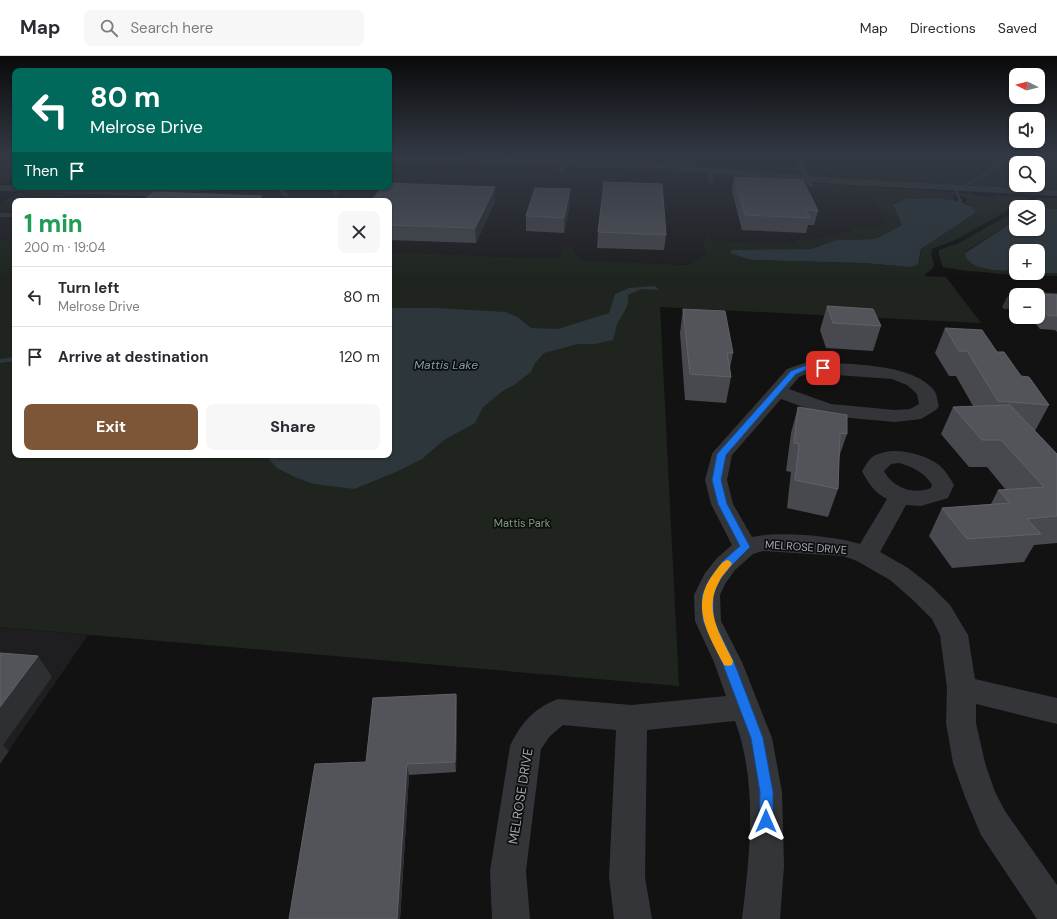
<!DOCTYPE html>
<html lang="en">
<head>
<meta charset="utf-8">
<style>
	:root { --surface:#fff; --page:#f7f7f7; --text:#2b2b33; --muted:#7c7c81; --line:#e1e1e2; --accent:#7d5637 }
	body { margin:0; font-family:"DM Sans",sans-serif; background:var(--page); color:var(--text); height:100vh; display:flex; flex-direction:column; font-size:15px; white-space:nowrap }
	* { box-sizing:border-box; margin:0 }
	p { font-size:13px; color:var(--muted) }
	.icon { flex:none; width:22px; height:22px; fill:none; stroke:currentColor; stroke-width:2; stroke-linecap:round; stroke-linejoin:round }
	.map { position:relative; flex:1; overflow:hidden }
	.panel { position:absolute; left:12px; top:142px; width:380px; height:260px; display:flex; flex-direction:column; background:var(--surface); border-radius:8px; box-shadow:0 1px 3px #0004 }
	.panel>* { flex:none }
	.top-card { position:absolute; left:12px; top:12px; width:380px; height:122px; border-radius:8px; box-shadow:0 1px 3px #0004; background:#00695c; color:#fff; overflow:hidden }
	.needle { width:26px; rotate:276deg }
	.tools { position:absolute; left:1009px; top:12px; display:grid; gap:8px }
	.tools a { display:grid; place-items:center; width:36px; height:36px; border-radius:8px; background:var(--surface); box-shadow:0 1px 3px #0004; font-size:20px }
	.pin { position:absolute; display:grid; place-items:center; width:34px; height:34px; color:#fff; margin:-17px; border-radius:8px; box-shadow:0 2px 6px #0006 }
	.me { position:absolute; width:44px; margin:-22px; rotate:0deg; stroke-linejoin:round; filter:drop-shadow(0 0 3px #0008) }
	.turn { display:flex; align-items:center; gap:14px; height:84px; padding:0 12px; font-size:18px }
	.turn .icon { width:52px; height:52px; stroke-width:2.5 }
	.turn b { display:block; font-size:28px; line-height:34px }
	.then { display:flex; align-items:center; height:38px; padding:0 12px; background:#0003; gap:8px; font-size:15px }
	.round { display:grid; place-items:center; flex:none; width:42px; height:42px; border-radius:8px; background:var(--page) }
	.overview { display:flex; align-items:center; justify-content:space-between; height:68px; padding:0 12px }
	h1 { font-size:24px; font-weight:800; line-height:30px; color:#1e9e55 }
	.action { display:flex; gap:8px; margin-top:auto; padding:8px 12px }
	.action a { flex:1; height:46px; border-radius:8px; background:var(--accent); color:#fff; font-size:16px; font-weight:800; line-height:46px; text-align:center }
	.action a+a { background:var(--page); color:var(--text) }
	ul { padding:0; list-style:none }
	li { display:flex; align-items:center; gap:12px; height:60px; padding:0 12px; border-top:1px solid var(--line) }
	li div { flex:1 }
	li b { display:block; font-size:15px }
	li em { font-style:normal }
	header { display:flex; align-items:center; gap:24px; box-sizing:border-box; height:56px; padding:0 20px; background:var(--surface); border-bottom:1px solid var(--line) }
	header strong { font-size:19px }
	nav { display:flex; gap:22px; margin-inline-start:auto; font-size:14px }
	.search { width:280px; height:36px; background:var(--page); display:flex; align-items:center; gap:10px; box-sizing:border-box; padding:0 14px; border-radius:8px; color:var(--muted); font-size:15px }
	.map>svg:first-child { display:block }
	.built { fill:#1e1e20 }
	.green { fill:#1f251e; fill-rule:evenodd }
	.water { fill:#2c363b }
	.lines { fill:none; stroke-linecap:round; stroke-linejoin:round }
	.stream { fill:#2c363b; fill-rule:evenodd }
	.service { fill:#333538; fill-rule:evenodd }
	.minor { fill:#333538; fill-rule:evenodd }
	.tertiary { fill:#333538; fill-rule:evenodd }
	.wall { fill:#48494e }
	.shaded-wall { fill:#2e2f32 }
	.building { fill:#525459; stroke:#5f6267 }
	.route { fill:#1a73e8; stroke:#114b97 }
	.slow { fill:#f59e0b }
	.labels { text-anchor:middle; stroke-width:3.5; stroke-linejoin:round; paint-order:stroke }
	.park-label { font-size:11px; fill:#819c7d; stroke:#0d0d0e }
	.street-label { font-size:11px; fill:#a4abb3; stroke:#0d0d0e }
	.water-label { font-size:12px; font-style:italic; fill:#7e9eab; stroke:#0d0d0e }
	.near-street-label { font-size:13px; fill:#a4abb3; stroke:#0d0d0e }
</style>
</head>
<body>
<header>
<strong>Map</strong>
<div class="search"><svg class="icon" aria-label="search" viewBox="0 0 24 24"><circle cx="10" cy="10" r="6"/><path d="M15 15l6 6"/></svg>Search here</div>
<nav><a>Map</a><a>Directions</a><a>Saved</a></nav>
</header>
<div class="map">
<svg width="1057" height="863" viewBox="0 0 1057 863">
	<rect width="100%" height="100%" fill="#121213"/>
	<g class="built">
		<path d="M 0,100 L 15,100 L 15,121 L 0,129 Z"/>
		<path d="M 389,100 L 816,100 L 835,129 L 882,132 L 893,170 L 806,190 L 707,204 L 688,209 L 389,196 L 389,145 L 15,145 L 15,184 L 0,184 L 0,147 L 28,131 L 389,131 Z"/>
		<path d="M 0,571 L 88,579 L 0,707 Z"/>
	</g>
	<g class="green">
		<path d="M 684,100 L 691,100 L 692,105 L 791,109 L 794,110 L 797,116 L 685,108 Z"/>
		<path d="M 811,100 L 1057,100 L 1057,134 L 832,122 L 831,120 L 813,118 L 807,110 L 816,110 ZM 1016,107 L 1038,107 L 1038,129 L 1016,129 Z"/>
		<path d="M 814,127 L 969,137 L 975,139 L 994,141 L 995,139 L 1030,142 L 955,184 L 932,193 L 931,198 L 934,209 L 932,213 L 924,220 L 946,221 L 981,267 L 660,251 L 679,630 L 0,571 L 0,184 L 15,184 L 15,399 L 389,399 L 389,196 L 560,203 L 562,191 L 571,191 L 580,204 L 688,209 L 706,199 L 703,185 L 708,185 L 707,178 L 710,178 L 711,185 L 797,188 L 795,184 L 812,184 L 841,177 L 853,177 L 848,170 L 878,171 L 885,167 L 869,137 L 816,135 L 813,130 ZM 955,139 L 965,141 L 967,144 L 964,147 L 968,148 L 974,157 L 921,193 L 920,202 L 911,211 L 862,207 L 752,204 L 732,194 L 811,193 L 836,184 L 875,183 L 902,169 L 893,147 L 906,143 L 955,145 L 953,140 Z"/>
		<path d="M 1038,142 L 1057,142 L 1057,153 L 1023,151 Z"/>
		<path d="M 1016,155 L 1016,164 L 965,196 L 981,212 L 1016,215 L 1016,217 L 1057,217 L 1057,220 L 1013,219 L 960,214 L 943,211 L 939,199 L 939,194 L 957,188 Z"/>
	</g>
	<g class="water">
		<path d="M 906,143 C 928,143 956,139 974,153 L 975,157 L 921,193 L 918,208 L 911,211 L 862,207 L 752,204 L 730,197 L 732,194 L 811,193 L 836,184 L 875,183 L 902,169 L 893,148 Z"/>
		<path d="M 1041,152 L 1057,153 L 1057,217 L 1038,217 L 1038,195 L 1016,195 L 1016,215 C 1001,214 968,216 965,197 L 1016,164 L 1016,173 L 1038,173 L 1038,153 Z"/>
		<path d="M 655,230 L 659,234 L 641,233 L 628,239 C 629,250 625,254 620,263 C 616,268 615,278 613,284 L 595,288 L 578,288 L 544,297 L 535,307 L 531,316 L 514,329 L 504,334 L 483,351 L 475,367 L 444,384 L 422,403 L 396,416 L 354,433 L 314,428 L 297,422 L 277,412 L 265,399 L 389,399 L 389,252 L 435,252 L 506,256 L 519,262 L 531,272 L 558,273 L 609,257 L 615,238 L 629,232 Z"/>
	</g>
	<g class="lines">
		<g class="stream">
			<path d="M 1003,100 L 1007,100 L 1002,107 L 990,117 L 958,135 L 962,146 L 959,147 L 955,134 C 971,123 991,117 1003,100 Z"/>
			<path d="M 15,301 L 15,305 L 0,307 L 0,303 Z"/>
		</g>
		<g class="service">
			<path d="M 596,100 L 602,100 L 600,109 L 595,108 Z"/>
			<path d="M 562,105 L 567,106 L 564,115 L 561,117 L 558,115 Z"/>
			<path d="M 797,106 L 802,107 L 814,130 L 813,131 L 808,130 L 796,107 Z"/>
			<path d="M 709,112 L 712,114 L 714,125 L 711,127 L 708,125 L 706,114 Z"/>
			<path d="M 122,131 L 130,131 L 121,137 L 117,137 L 117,135 Z"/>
			<path d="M 276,131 L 283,131 L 289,140 L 288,141 L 284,141 Z"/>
			<path d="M 330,131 L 336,131 L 339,138 L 338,139 L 334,139 Z"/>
			<rect x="0" y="157" width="15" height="4"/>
			<path d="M 1026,236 L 1057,237 L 1057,243 L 1038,242 L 1038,239 L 1021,239 Z"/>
			<path d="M 1016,238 L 1019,239 L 1016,239 L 1016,244 L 1014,245 L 1010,253 L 1004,253 L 1002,251 L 1007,241 Z"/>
		</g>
		<g class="minor">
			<path d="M 666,100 L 676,100 L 677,111 L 676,113 L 668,113 Z"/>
			<path d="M 807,306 C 841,308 910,306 933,333 C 937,337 937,344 939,350 L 936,354 L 921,363 L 895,366 L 828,360 L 781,343 L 732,399 L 727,424 L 733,448 L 752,481 C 779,475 834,480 860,488 L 887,443 C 875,437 868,427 862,415 C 865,411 867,406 871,402 C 888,388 924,397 939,409 C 946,415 950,422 954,429 L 948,442 L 921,450 L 906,449 L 880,496 L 908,512 L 931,530 L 950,549 L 968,579 L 975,623 L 1057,642 L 1057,668 L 976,648 L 976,667 L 985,707 L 995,736 L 1005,755 L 1057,829 L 1057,863 L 1037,863 L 981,779 L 965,741 L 953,707 L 946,667 L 947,632 L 940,579 L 932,563 L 913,544 L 890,524 L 857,505 L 843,500 L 763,495 L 753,498 L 735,514 L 725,528 L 720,539 L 721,565 L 742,606 L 772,682 L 782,736 L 784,810 L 780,863 L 742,863 C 750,798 758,727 735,665 L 647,674 L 645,821 L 652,863 L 614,863 L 609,821 L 616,674 L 563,669 L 550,680 L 541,693 L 526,815 L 530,863 L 492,863 L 490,815 L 510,690 C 521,667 534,652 558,643 L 632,649 L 726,640 L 714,606 L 695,565 L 694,539 L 705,517 L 717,502 L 732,489 L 711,448 L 705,424 L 712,398 L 715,394 L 787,313 ZM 809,317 L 892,323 L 907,329 L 917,338 L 919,348 L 910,353 L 895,354 L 831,348 L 789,333 L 799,321 ZM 899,407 C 912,411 925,416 932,429 L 931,432 C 913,439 893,432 884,415 L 891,408 Z"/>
		</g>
		<g class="tertiary">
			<path d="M 389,100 L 461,100 L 658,107 L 849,123 L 1057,134 L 1057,140 L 849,129 L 658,113 L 389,105 Z"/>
			<path d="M 0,129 L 15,129 L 15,131 L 145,134 L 175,131 L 222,131 L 220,133 L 216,134 L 145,140 L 0,135 Z"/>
		</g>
	</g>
	<g class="wall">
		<path d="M 734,121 L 818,155 L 814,169 L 808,169 L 806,177 L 742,174 L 732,135 Z"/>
		<path d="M 495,131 L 495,145 L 476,187 L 389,184 L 389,145 Z"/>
		<path d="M 570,148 L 564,177 L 526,175 L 526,160 Z"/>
		<path d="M 598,176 L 666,179 L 664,194 L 597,192 Z"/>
		<path d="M 1041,238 L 1057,239 L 1057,276 L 1055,274 L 1040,273 L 1030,261 L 1038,261 L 1038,242 L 1040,242 Z"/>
		<path d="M 827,250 L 881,270 L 873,295 L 826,292 L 820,274 Z"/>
		<path d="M 683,253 L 733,297 L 730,312 L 731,321 L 726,347 L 685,344 L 680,277 Z"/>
		<path d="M 945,272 L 997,296 L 1049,349 L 1035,375 L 1057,398 L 1057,487 L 1034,489 L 1024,506 L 952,512 L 929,480 L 942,452 L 991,448 L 998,434 L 1006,434 L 987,411 L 969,411 L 941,378 L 953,351 L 973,350 L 956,320 L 949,320 L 935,297 Z"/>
		<path d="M 798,351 L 847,378 L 839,401 L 838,433 L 828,461 L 787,452 L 791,416 L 786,415 L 791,377 Z"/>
		<path d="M 456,638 L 457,648 L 456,716 L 409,719 L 400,863 L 289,863 L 366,706 Z"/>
	</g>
	<g class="shaded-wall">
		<path d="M 495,131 L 495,145 L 476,187 L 475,172 Z"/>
		<path d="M 570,133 L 570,148 L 564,177 L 564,162 Z"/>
		<path d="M 262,140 L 263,145 L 256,145 Z"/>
		<path d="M 38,600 L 52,621 L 3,689 L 9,695 L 0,708 L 0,651 Z"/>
		<path d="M 456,638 L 457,648 L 456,716 L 455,706 Z"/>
		<path d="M 407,708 L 409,719 L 400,863 L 397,863 Z"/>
	</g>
	<g class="building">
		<path d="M 734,121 L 803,124 L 818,155 L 806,154 L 810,162 L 745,159 Z"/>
		<path d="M 604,126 L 662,128 L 666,179 L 598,176 Z"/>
		<path d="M 389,127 L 495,131 L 475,172 L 389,169 L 389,145 L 371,145 L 382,131 L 389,131 Z"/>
		<path d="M 535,132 L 570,133 L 564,162 L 526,160 Z"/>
		<path d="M 155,136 L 262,140 L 256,145 L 142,145 Z"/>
		<path d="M 1041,238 L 1057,239 L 1057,260 L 1047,259 L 1038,249 L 1038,242 L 1045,242 Z"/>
		<path d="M 827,250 L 873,253 L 881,270 L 833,267 Z"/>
		<path d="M 683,253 L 725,255 L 733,297 L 727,297 L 731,321 L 690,318 Z"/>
		<path d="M 945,272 L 982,274 L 997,296 L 1004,296 L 1021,320 L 1029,321 L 1049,349 L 998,345 L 967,295 L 959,295 Z"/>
		<path d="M 1010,349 L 1057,398 L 1057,460 L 1027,463 L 1041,478 L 967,483 L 942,452 L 1010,447 L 998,434 L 1044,431 L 1001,384 L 982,384 L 953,351 Z"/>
		<path d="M 798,351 L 847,359 L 847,378 L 840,377 L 838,433 L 795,424 L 799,388 L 794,387 Z"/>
		<path d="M 0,597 L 38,600 L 0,651 Z"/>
		<path d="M 456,638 L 455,706 L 407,708 L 397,863 L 289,863 L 315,708 L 366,706 L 373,642 Z"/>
	</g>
	<linearGradient id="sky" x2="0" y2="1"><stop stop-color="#0a0a0a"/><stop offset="0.45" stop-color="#333944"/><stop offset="1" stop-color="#333944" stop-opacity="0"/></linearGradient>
	<rect width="1057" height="221" fill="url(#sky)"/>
	<path class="route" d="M 807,309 L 823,309 L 827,312 L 823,314 L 808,313 L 796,318 L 726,399 L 721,424 L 727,448 L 750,491 L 730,511 L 719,525 L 713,539 L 714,565 L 734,606 L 763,682 L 773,736 L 773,765 L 771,770 L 766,772 L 761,770 L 759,765 L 760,736 L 751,682 L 722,606 L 703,565 L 702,539 L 709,524 L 722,506 L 740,490 L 718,448 L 712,424 L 717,398 L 791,315 Z"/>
	<path class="slow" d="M 727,504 L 730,505 L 732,508 C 728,514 722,519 719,526 C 703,554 721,580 733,605 L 732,609 L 728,610 L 724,609 C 708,578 689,549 714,517 C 718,512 721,506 727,504 Z"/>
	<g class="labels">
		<g class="park-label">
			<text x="522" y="471">Mattis Park</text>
		</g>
		<g class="street-label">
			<text transform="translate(806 491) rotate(4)" y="4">MELROSE DRIVE</text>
		</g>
		<g class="water-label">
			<text x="446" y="313">Mattis Lake</text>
		</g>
		<g class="near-street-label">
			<text transform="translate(520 740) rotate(-81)" y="5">MELROSE DRIVE</text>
		</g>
	</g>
</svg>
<div class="tools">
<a><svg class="needle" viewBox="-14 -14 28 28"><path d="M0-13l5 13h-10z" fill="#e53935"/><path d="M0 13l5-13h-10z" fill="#7c7c81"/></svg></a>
<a><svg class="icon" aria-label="sound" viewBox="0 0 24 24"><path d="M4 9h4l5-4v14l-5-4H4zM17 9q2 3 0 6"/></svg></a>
<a><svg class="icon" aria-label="search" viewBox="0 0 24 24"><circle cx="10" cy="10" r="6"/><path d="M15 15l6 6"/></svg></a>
<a><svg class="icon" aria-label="layers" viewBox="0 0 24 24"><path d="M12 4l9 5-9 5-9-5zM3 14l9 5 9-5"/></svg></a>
<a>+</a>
<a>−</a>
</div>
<div class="pin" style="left:823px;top:312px;background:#d93025"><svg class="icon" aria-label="arrive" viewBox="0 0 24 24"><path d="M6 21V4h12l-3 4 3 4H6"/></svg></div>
<svg class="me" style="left:766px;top:765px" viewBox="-20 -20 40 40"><path d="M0-17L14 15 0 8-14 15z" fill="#1a73e8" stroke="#fff" stroke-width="4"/></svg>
<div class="top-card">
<div class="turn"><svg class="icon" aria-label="left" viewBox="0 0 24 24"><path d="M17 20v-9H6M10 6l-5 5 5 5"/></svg><div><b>80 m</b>Melrose Drive</div></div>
<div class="then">Then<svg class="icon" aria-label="arrive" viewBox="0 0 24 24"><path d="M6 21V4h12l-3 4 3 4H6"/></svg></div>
</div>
<section class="panel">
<div class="overview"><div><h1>1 min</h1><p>200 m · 19:04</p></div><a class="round"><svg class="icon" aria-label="close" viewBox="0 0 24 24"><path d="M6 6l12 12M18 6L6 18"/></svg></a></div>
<ul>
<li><svg class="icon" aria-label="left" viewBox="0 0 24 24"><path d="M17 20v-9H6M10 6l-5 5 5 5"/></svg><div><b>Turn left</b><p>Melrose Drive</p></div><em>80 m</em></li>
<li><svg class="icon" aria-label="arrive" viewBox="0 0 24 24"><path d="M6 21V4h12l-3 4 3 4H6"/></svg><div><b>Arrive at destination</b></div><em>120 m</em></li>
</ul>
<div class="action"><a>Exit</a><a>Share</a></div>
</section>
</div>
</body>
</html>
